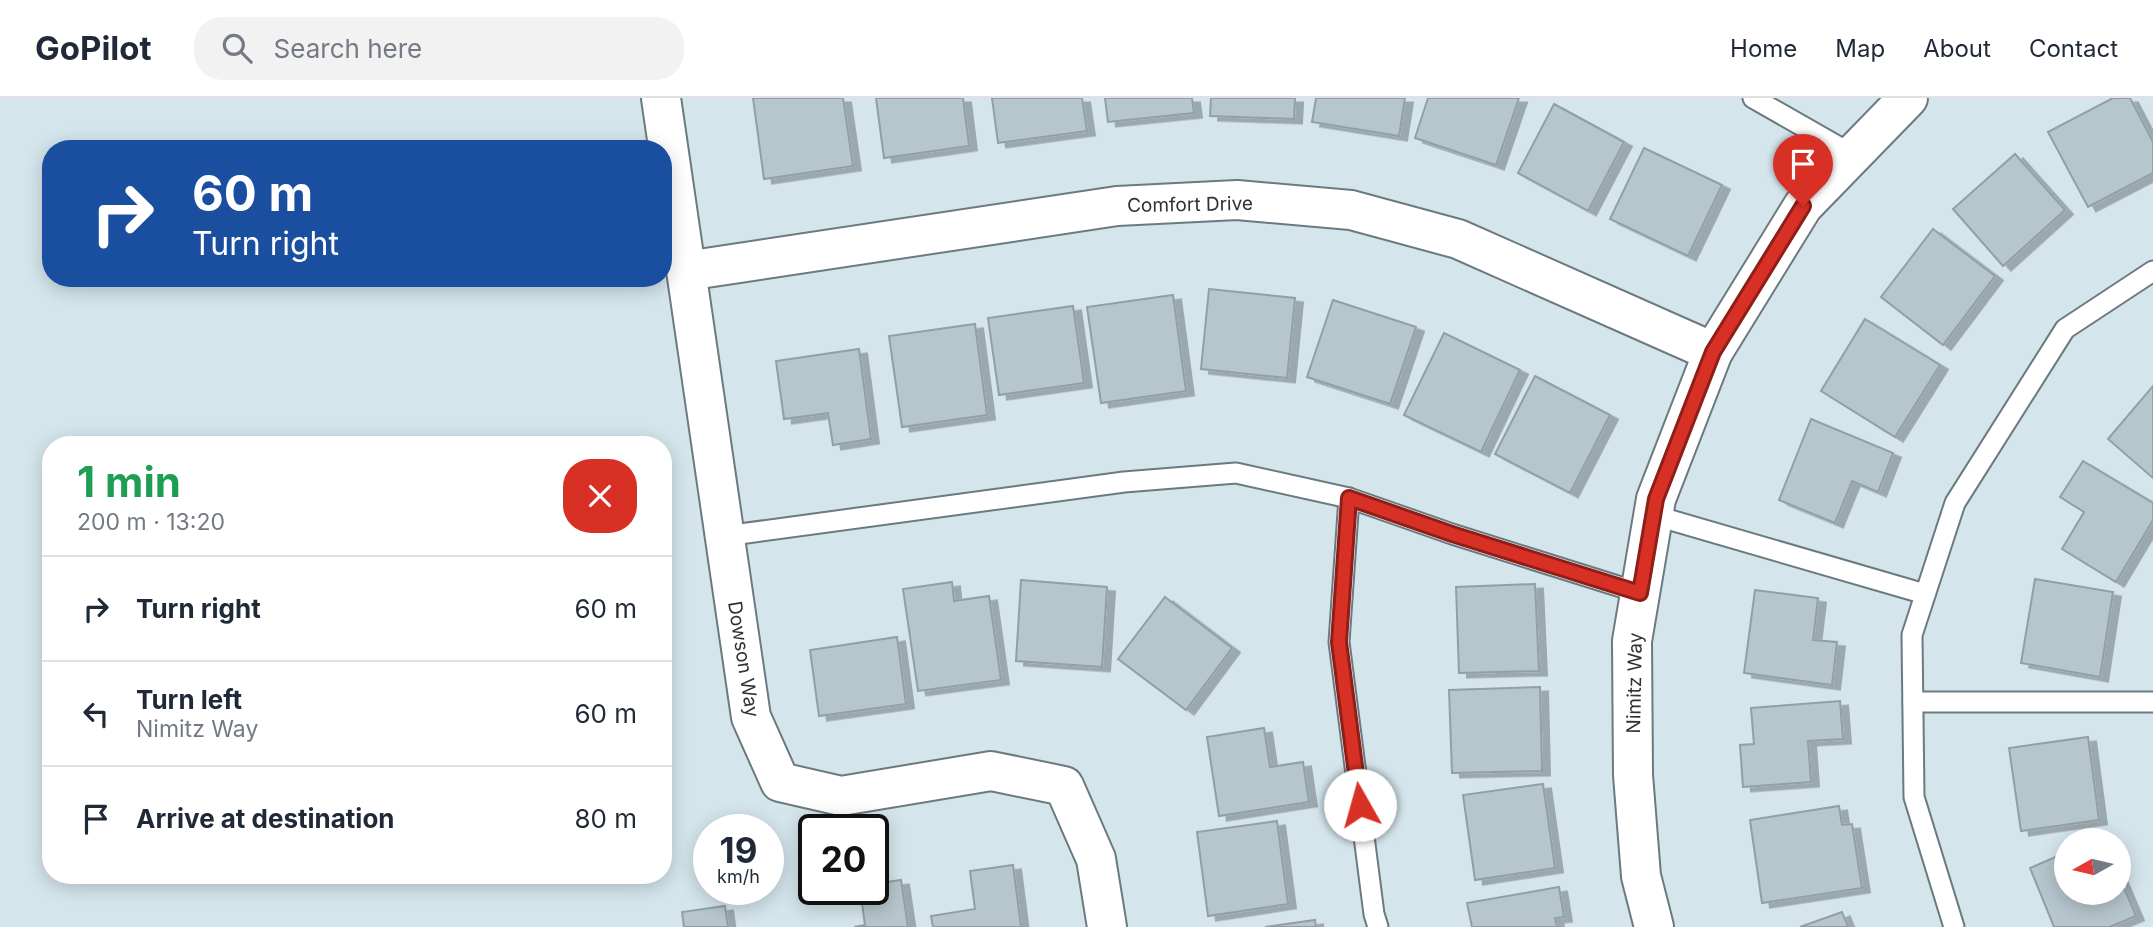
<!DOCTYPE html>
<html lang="en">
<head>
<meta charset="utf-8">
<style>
	:root { --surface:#fff; --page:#f2f2f3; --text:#1f2937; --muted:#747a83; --line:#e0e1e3 }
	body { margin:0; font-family:Inter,sans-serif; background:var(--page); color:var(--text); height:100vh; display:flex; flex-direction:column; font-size:26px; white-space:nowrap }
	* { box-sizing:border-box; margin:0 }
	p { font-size:23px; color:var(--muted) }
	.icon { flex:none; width:38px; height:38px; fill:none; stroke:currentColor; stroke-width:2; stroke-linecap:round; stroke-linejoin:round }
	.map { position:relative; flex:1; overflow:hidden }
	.side { position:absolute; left:42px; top:338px; width:630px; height:448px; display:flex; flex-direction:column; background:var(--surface); border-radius:28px; box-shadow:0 4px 18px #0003 }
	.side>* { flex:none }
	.top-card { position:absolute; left:42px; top:42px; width:630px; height:147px; border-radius:28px; box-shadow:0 4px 18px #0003; background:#1a4fa0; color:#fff; overflow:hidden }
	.needle { width:46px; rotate:262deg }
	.controls { position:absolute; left:2054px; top:730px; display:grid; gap:14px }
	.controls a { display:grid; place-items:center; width:77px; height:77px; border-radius:50%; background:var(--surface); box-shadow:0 4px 18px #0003; font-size:35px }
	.speed { position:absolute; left:693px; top:716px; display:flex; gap:14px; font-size:35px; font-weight:700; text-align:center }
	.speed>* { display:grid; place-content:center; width:91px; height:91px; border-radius:50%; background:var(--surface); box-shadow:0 4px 18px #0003; line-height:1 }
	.speed small { font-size:18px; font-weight:400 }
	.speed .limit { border:4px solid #111; border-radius:10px; background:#fff; color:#111 }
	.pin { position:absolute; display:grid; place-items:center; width:60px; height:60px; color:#fff; margin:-72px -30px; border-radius:50% 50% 50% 0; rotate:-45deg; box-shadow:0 0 7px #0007 }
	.pin .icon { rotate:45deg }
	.me { position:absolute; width:77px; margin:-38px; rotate:353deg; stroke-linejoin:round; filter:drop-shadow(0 0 5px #0008) }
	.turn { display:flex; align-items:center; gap:24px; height:147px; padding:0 35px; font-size:32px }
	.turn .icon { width:91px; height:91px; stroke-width:2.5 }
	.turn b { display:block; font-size:49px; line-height:60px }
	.round { display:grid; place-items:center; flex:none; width:74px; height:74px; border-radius:28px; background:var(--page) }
	.headline { display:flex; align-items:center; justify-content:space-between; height:119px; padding:0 35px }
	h1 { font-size:42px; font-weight:700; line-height:52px; color:#1e9e55 }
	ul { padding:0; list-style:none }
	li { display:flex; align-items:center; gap:21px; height:105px; padding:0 35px; border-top:2px solid var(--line) }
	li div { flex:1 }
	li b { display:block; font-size:26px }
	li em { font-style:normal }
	header { display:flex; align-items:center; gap:42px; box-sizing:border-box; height:98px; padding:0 35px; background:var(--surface); border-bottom:2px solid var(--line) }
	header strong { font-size:33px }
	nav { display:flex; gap:38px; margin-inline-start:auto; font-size:24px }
	.search { width:490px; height:63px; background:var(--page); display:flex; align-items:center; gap:18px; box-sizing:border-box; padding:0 24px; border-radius:28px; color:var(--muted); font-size:26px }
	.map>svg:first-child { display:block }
	.building { fill:#b6c6cd; stroke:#90a0a6; stroke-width:2; filter:url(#shadow) }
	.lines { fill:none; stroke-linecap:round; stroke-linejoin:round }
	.service-casing { stroke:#6b7a81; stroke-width:23 }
	.minor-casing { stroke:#6b7a81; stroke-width:42 }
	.service { stroke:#fff; stroke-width:19 }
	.minor { stroke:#fff; stroke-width:38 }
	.route-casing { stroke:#8d1f18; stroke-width:18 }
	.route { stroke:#d93025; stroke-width:12 }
	.labels { text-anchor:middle; stroke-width:7; stroke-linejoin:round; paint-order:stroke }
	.street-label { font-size:19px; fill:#2c3235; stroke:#fff }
</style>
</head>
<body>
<header>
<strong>GoPilot</strong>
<div class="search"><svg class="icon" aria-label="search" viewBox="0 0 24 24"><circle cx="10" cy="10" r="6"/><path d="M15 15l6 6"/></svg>Search here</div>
<nav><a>Home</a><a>Map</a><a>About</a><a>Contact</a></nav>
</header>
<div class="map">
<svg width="2153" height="829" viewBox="0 0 2153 829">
	<defs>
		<filter id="shadow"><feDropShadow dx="8" dy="4.5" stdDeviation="0" flood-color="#0004"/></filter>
	</defs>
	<rect width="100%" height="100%" fill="#d4e5ec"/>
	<g class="building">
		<path d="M 753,0 L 843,0 L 853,68 L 764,81 Z"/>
		<path d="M 876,0 L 963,0 L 969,48 L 884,60 Z"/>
		<path d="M 992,0 L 1082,0 L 1087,33 L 998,45 Z"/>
		<path d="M 1105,0 L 1192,0 L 1194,15 L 1108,24 Z"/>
		<path d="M 1211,0 L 1295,0 L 1294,21 L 1210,18 Z"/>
		<path d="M 1316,0 L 1405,0 L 1399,38 L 1312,24 Z"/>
		<path d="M 1428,0 L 1519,0 L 1496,67 L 1415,40 Z"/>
		<path d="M 2113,0 L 2130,0 L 2153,44 L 2153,75 L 2088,109 L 2048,34 Z"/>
		<path d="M 1554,6 L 1624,44 L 1588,113 L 1518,75 Z"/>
		<path d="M 1644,50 L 1722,87 L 1688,158 L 1610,121 Z"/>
		<path d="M 2015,56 L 2065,112 L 2003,168 L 1953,111 Z"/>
		<path d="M 1933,131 L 1995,178 L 1943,247 L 1881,199 Z"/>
		<path d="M 1209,191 L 1295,200 L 1287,280 L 1201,271 Z"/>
		<path d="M 1173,197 L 1186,293 L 1101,305 L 1087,209 Z"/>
		<path d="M 1333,202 L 1416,229 L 1390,306 L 1307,279 Z"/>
		<path d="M 1073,208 L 1084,285 L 999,297 L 988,220 Z"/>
		<path d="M 1865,221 L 1940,267 L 1895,339 L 1821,293 Z"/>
		<path d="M 975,226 L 987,317 L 902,329 L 889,238 Z"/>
		<path d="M 1444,235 L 1520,272 L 1481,354 L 1404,317 Z"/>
		<path d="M 859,251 L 871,341 L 833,347 L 828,315 L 784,321 L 776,263 Z"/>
		<path d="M 1535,278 L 1610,317 L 1570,395 L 1495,356 Z"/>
		<path d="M 2153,288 L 2153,380 L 2108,341 Z"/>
		<path d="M 1811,321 L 1893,355 L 1878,394 L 1852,383 L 1835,425 L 1779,402 Z"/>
		<path d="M 2083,363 L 2153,405 L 2153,422 L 2116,484 L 2062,451 L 2084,414 L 2060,399 Z"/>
		<path d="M 2035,481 L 2113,494 L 2100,579 L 2021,565 Z"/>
		<path d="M 1021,482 L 1107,489 L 1102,569 L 1016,563 Z"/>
		<path d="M 952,484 L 954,503 L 989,498 L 1001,582 L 918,593 L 903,491 Z"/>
		<path d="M 1535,486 L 1539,573 L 1459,575 L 1456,489 Z"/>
		<path d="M 1755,492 L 1818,500 L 1813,542 L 1837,544 L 1832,587 L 1744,575 Z"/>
		<path d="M 1165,499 L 1232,550 L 1186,612 L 1118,561 Z"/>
		<path d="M 897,539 L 906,606 L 819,618 L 810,552 Z"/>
		<path d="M 1540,589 L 1542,673 L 1452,675 L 1449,592 Z"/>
		<path d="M 1840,603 L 1843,641 L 1808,643 L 1811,684 L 1743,689 L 1740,647 L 1754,646 L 1751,610 Z"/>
		<path d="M 1264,630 L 1270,669 L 1303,664 L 1309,704 L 1219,718 L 1207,639 Z"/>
		<path d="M 2088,639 L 2099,722 L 2021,733 L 2009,650 Z"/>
		<path d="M 1543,686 L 1555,770 L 1475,782 L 1463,697 Z"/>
		<path d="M 1839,708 L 1842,727 L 1852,726 L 1862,790 L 1762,805 L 1750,722 Z"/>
		<path d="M 1277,723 L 1288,806 L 1208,818 L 1197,734 Z"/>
		<path d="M 2067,754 L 2067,794 L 2119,794 L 2119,778 L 2136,818 L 2109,829 L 2054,829 L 2030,770 Z"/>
		<path d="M 1013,767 L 1021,829 L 933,829 L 931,818 L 975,811 L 970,773 Z"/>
		<path d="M 901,782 L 908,829 L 854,829 L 865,827 L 860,791 L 873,791 L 873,786 Z"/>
		<path d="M 1559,789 L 1564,819 L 1555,820 L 1557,829 L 1472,829 L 1467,805 Z"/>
		<path d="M 725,808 L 728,829 L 684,829 L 682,814 Z"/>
		<path d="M 1842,814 L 1848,829 L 1800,829 Z"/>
		<path d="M 1315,822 L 1316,829 L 1265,829 Z"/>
	</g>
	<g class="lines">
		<defs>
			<g id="service">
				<path d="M 1753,0 L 1853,57"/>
				<path d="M 1349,400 L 1339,544 L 1374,816 L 1378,829"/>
				<path d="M 1653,417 L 1925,496"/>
				<path d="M 725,438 L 1124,384 L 1236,375 L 1349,400 L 1452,436 L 1640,495"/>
				<path d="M 1913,604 L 2153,604"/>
				<path d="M 1954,829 L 1914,699 L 1912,537 L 1955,405 L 2065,231 L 2153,173"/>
			</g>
			<g id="minor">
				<path d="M 661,0 L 751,619 L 780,684 L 841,698 L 991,673 L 1064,688 L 1096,761 L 1107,829"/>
				<path d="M 686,173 L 1117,108 L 1237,102 L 1351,112 L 1458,141 L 1713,254"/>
				<path d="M 1654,829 L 1641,778 L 1633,677 L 1632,543 L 1656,401 L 1713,254 L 1803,108 L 1908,0"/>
			</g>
		</defs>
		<use href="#service" class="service-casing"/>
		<use href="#minor" class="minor-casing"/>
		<use href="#service" class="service"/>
		<use href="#minor" class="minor"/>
	</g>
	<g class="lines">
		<defs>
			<path id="route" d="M 1360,707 L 1339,544 L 1349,400 L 1452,436 L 1640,495 L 1656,401 L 1713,254 L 1803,108"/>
		</defs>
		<use href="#route" class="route-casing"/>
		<use href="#route" class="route"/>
	</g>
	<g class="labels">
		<g class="street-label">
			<text transform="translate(1190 106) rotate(-1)" y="7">Comfort Drive</text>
			<text transform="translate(744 561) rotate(81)" y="7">Dowson Way</text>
			<text transform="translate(1634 585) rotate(-89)" y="7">Nimitz Way</text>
		</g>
	</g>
</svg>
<div class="controls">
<a><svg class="needle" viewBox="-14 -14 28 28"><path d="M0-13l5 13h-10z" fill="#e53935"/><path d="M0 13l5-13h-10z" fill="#747a83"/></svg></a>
</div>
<div class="speed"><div>19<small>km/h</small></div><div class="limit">20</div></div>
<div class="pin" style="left:1803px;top:108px;background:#d93025"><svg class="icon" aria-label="arrive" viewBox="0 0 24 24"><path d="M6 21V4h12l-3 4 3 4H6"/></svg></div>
<svg class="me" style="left:1360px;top:707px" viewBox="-20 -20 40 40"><circle r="19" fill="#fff"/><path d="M0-13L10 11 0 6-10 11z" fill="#d93025"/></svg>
<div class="top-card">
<div class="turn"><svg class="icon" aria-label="right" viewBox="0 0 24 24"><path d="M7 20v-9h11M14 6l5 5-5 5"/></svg><div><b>60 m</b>Turn right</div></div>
</div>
<section class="side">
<div class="headline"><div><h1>1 min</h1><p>200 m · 13:20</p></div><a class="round" style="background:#d93025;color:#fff"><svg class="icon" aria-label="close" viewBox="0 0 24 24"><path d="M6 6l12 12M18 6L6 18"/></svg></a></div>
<ul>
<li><svg class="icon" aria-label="right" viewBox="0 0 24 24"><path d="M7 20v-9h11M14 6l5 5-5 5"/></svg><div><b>Turn right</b></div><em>60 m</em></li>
<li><svg class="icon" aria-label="left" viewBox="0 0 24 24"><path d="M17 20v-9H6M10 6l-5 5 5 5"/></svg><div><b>Turn left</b><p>Nimitz Way</p></div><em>60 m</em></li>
<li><svg class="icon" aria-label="arrive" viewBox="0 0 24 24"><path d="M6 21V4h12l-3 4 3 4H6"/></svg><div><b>Arrive at destination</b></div><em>80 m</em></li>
</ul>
</section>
</div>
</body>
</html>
